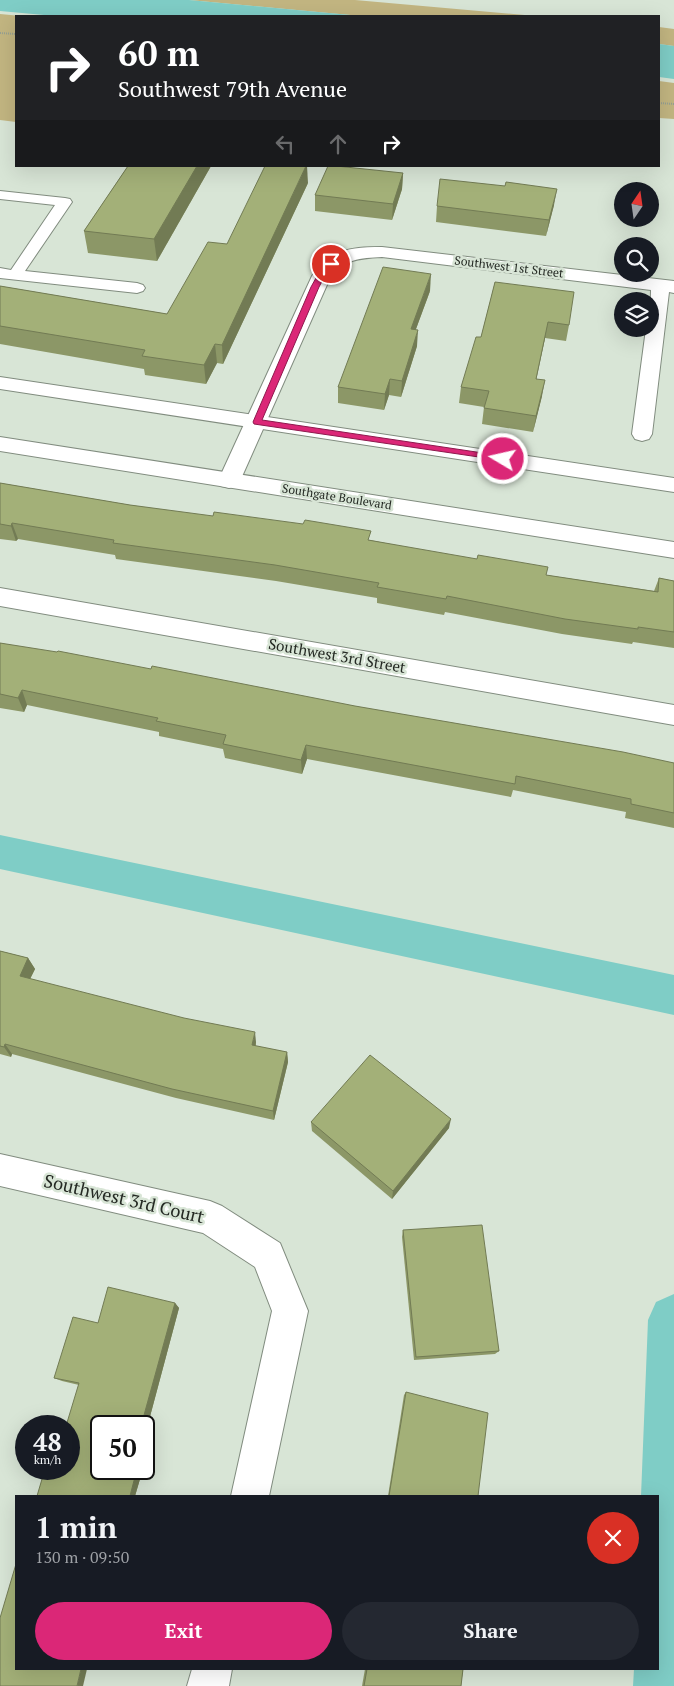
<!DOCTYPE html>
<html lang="en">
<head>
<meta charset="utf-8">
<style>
	:root { --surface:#171b24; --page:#242831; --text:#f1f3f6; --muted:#9ea1a6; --accent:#db2777 }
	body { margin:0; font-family:"PT Serif",serif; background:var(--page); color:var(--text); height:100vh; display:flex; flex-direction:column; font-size:19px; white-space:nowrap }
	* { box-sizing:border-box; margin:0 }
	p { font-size:16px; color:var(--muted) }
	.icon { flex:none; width:28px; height:28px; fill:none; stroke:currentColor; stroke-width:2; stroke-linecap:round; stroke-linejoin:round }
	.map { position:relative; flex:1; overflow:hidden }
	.sheet { position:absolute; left:15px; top:1495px; width:644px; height:175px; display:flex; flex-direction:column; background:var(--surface); border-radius:0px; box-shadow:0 5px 20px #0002 }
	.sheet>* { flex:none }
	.guide { position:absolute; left:15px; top:15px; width:645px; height:152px; border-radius:0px; box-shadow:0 5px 20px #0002; background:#202124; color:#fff; overflow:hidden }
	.needle { width:32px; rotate:13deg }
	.tools { position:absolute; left:614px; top:182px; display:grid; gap:10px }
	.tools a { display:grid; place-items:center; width:45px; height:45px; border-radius:50%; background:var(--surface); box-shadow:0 5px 20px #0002; font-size:25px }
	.speed { position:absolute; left:15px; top:1415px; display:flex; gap:10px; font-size:25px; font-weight:700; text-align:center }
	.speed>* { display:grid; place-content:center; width:65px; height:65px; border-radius:50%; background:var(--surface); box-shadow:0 5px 20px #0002; line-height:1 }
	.speed small { font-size:12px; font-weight:400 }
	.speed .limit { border:2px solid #111; border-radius:8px; background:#fff; color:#111 }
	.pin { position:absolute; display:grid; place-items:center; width:42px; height:42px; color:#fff; margin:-21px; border:2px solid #fff; border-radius:50%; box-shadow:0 1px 5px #0007 }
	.me { position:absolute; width:55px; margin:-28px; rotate:279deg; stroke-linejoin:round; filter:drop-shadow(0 0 4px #0008) }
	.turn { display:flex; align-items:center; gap:18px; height:105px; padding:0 20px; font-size:22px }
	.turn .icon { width:65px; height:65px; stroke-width:2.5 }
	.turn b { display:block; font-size:35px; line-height:42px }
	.lanes { display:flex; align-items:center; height:48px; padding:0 20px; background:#0003; justify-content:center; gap:25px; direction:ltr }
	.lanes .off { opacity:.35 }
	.round { display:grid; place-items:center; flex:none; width:52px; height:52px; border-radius:26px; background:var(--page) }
	.headline { display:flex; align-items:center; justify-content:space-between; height:85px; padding:0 20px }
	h1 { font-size:30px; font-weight:700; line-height:38px }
	.cta { display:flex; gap:10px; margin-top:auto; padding:10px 20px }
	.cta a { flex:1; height:58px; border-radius:30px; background:var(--accent); color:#fff; font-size:20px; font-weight:700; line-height:58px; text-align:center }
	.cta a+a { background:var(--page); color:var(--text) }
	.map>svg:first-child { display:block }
	.green { fill:#c2b581 }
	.water { fill:#7fcdc6 }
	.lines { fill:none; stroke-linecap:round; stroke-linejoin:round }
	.canal { fill:#7fcdc6; fill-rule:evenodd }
	.lane-casing { stroke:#818c7f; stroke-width:2 }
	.street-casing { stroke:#818c7f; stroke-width:2 }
	.secondary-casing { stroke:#818c7f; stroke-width:2 }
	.path { stroke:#959f93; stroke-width:2; stroke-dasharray:1 1; stroke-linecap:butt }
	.lane { fill:#fff; fill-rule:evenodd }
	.street { fill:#fff; fill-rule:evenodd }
	.secondary { fill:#fff; fill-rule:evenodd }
	.wall { fill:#8c9767 }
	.shaded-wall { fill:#727b54 }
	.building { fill:#a3b078; stroke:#727b54 }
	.route { fill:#db2777; stroke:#8e194d }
	.labels { text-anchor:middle; stroke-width:5; stroke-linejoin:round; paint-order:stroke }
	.far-street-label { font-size:12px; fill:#242923; stroke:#d8e5d6 }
	.street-label { font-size:15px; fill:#242923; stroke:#d8e5d6 }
	.near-street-label { font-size:18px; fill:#242923; stroke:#d8e5d6 }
</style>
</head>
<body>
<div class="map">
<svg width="674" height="1686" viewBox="0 0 674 1686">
	<rect width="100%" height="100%" fill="#d8e5d6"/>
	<g class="green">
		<path d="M 189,0 L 355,0 L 536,16 L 361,16 Z"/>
		<path d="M 0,14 L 21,16 L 16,16 L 16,122 L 0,120 Z"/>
		<path d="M 659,27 L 674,29 L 674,46 L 659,44 Z"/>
		<path d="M 659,81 L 674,83 L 674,119 L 659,118 Z"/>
	</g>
	<g class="water">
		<path d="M 0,0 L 189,0 L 361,16 L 55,16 L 0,11 Z"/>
		<path d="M 659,44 L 674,46 L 674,79 L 659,77 Z"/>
	</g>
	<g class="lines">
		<g class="canal">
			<path d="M 0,835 L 674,975 L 674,1015 L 0,869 Z"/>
			<path d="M 674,1294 L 674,1686 L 633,1686 L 634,1669 L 658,1669 L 658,1496 L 641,1496 L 648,1320 L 656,1302 Z"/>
		</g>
		<defs>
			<path id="lane" d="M 0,191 L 65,198 L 70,199 L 72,202 L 25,271 L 137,283 L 143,285 L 145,288 L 143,291 L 137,293 L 0,278 L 0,268 L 11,270 L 55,205 L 0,199 Z"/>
			<g id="street">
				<path d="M 382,247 L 674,281 L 674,293 L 669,292 L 652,434 L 649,439 L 642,441 L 635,439 L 632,434 L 646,329 L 650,329 L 651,290 L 382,257 C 360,258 344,259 330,278 L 240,481 L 237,486 L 229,488 L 221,486 L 218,481 L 312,276 C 331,249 351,247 382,247 Z"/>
				<path d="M 0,588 L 674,705 L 674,725 L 0,606 Z"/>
				<path d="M 0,1154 L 210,1201 L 222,1206 L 280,1243 L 308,1311 L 269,1496 L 231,1496 L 272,1311 L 255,1267 L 203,1233 L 0,1186 Z"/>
				<path d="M 192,1669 L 232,1669 L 229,1686 L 187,1686 Z"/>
			</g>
			<g id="secondary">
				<path d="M 0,377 L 674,478 L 674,492 L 0,389 Z"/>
				<path d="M 0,437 L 674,542 L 674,558 L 0,451 Z"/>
			</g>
		</defs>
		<use href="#lane" class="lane-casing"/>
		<use href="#street" class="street-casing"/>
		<use href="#secondary" class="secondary-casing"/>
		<g class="path">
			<path d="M 0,33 L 16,34"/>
			<path d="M 659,103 L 674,104"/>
		</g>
		<use href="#lane" class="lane"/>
		<use href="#street" class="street"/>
		<use href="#secondary" class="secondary"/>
	</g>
	<g class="wall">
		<path d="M 128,166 L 211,166 L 157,261 L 88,253 L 84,231 Z"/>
		<path d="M 403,173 L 402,189 L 392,220 L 315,211 L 315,195 Z"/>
		<path d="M 308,183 L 223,364 L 217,363 L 206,384 L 145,375 L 144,369 L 0,344 L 0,286 L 167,314 L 227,244 Z"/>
		<path d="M 505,186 L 554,205 L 546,236 L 436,222 L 437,206 Z"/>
		<path d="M 495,282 L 569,325 L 566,341 L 545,338 L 536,379 L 542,396 L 533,432 L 482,424 L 484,407 L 459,403 L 461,387 L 481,337 Z"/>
		<path d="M 430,291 L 416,329 L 417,346 L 401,397 L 389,395 L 384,410 L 338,403 L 338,387 Z"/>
		<path d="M 0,483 L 130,505 L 370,540 L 546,575 L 654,591 L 659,578 L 674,581 L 674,648 L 633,642 L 632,644 L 562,634 L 445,612 L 444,615 L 377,603 L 377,598 L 276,581 L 116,559 L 115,555 L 18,539 L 16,541 L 0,539 Z"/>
		<path d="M 0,643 L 674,763 L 674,828 L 625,818 L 626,812 L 513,790 L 511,797 L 307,759 L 302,774 L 225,758 L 223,749 L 159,736 L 159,732 L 27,705 L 24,712 L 0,708 Z"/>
		<path d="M 0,951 L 28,958 L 35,969 L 30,979 L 256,1042 L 256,1046 L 287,1052 L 288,1062 L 274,1120 L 176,1098 L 12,1054 L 11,1057 L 0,1054 Z"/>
		<path d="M 311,1122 L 449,1128 L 392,1199 L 312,1131 Z"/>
		<path d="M 403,1230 L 499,1351 L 495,1354 L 414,1360 L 402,1237 Z"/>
		<path d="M 175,1303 L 179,1308 L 144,1439 L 144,1426 L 101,1469 L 143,1469 L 135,1496 L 69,1469 L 79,1385 L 62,1381 L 54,1378 L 98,1323 Z"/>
		<path d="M 406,1392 L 478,1496 L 388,1496 L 404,1395 Z"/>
		<path d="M 365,1669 L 463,1669 L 461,1686 L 362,1686 Z"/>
	</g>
	<g class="shaded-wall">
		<path d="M 197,166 L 211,166 L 157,261 L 154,239 Z"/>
		<path d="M 306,166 L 307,166 L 308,183 L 223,364 L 222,345 Z"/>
		<path d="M 403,173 L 402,189 L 392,220 L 393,204 Z"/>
		<path d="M 557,189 L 554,205 L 546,236 L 549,220 Z"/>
		<path d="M 431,274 L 430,291 L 410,345 L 411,329 Z"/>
		<path d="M 548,322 L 545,338 L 533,395 L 536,379 Z"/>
		<path d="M 418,330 L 417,346 L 401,397 L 402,381 Z"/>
		<path d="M 215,344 L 217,363 L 206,384 L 204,365 Z"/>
		<path d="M 390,379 L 389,395 L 384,410 L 385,394 Z"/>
		<path d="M 545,380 L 542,396 L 533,432 L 536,416 Z"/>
		<path d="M 12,523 L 18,539 L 16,541 L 11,526 Z"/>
		<path d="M 22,690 L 27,705 L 24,712 L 18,698 Z"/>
		<path d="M 306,745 L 307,759 L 302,774 L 301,760 Z"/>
		<path d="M 28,958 L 35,969 L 26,987 L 20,976 Z"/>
		<path d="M 255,1032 L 256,1042 L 253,1055 L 252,1045 Z"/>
		<path d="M 5,1044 L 12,1054 L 11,1057 L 4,1047 Z"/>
		<path d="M 287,1052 L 288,1062 L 274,1120 L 273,1111 Z"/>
		<path d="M 451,1119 L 449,1128 L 392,1199 L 393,1191 Z"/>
		<path d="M 175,1303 L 179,1308 L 144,1439 L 144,1426 L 141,1426 Z"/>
		<path d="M 137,1469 L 143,1469 L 135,1496 L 130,1496 Z"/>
		<path d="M 81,1669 L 87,1669 L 83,1686 L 77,1686 Z"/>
	</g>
	<g class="building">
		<path d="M 128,166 L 197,166 L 154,239 L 84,231 Z"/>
		<path d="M 265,166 L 306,166 L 222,345 L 215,344 L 204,365 L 142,356 L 145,350 L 0,326 L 0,286 L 167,314 L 208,242 L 227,244 Z"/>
		<path d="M 328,166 L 336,166 L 403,173 L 393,204 L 315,195 Z"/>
		<path d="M 440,179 L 505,186 L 506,182 L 557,189 L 549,220 L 437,206 Z"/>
		<path d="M 383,267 L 431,274 L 411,329 L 418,330 L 402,381 L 390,379 L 385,394 L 338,387 Z"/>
		<path d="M 495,282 L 574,292 L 569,325 L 548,322 L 536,379 L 545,380 L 536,416 L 484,408 L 489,391 L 461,387 L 476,337 L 481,337 Z"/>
		<path d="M 0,483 L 130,505 L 213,516 L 214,512 L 303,524 L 305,520 L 371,531 L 368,540 L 477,559 L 478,555 L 548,567 L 546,575 L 658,592 L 659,578 L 674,581 L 674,632 L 638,627 L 638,629 L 565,619 L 447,596 L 446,599 L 377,587 L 379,583 L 275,565 L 113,543 L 114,540 L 12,523 L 11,526 L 0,524 Z"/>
		<path d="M 0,643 L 57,652 L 58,651 L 151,669 L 152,666 L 355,706 L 623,752 L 674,763 L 674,813 L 631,804 L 631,799 L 516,776 L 515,784 L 306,745 L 301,760 L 223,744 L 226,735 L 156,721 L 158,718 L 22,690 L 18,698 L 0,694 Z"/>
		<path d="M 0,951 L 28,958 L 20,976 L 184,1018 L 255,1032 L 252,1045 L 287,1052 L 273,1111 L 172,1089 L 5,1044 L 4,1047 L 0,1046 Z"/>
		<path d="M 370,1055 L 451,1119 L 393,1191 L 311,1122 Z"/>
		<path d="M 482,1225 L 499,1351 L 416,1357 L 403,1230 Z"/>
		<path d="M 108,1287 L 175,1303 L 141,1426 L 101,1426 L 101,1469 L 137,1469 L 130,1496 L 37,1496 L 45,1469 L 69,1469 L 69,1426 L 66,1426 L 79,1383 L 54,1378 L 73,1317 L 98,1323 Z"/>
		<path d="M 406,1392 L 488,1413 L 478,1496 L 389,1496 Z"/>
		<path d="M 16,1564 L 16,1669 L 81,1669 L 77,1686 L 0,1686 L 0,1618 Z"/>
		<path d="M 367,1669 L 463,1669 L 461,1686 L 364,1686 Z"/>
	</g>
	<path class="route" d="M 328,262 L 335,264 L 328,270 L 319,287 L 262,420 L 503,456 L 506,457 L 506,461 L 254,424 L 253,422 L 311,287 L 321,269 Z"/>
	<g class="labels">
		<g class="far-street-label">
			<text transform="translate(509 267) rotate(7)" y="4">Southwest 1st Street</text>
			<text transform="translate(337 497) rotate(9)" y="4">Southgate Boulevard</text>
		</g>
		<g class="street-label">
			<text transform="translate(337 656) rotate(10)" y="5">Southwest 3rd Street</text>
		</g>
		<g class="near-street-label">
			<text transform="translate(124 1199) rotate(13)" y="6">Southwest 3rd Court</text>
		</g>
	</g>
</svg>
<div class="tools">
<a><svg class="needle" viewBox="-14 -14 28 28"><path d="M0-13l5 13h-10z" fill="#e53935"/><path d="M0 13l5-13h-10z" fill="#9ea1a6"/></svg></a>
<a><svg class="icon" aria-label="search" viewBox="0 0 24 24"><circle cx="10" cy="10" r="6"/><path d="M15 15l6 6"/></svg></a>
<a><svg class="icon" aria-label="layers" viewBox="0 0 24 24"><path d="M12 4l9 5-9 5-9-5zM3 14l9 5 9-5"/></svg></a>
</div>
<div class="speed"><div>48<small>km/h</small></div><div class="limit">50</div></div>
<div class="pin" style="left:331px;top:264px;background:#d93025"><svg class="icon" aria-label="arrive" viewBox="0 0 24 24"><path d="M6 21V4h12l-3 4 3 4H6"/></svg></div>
<svg class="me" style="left:503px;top:459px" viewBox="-20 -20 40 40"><circle r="17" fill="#db2777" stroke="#fff" stroke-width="3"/><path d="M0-11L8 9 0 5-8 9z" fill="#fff"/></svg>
<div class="guide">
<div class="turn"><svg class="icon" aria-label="right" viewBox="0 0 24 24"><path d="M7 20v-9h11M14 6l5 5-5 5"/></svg><div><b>60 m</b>Southwest 79th Avenue</div></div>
<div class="lanes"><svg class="icon off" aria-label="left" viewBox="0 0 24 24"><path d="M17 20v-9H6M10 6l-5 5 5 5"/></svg><svg class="icon off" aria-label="ahead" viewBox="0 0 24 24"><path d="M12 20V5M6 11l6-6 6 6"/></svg><svg class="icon" aria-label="right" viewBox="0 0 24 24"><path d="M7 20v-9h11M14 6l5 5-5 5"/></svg></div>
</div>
<section class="sheet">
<div class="headline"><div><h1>1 min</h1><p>130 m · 09:50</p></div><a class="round" style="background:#d93025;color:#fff"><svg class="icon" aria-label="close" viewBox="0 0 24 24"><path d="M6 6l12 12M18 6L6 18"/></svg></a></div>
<div class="cta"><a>Exit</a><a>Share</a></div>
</section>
</div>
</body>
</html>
